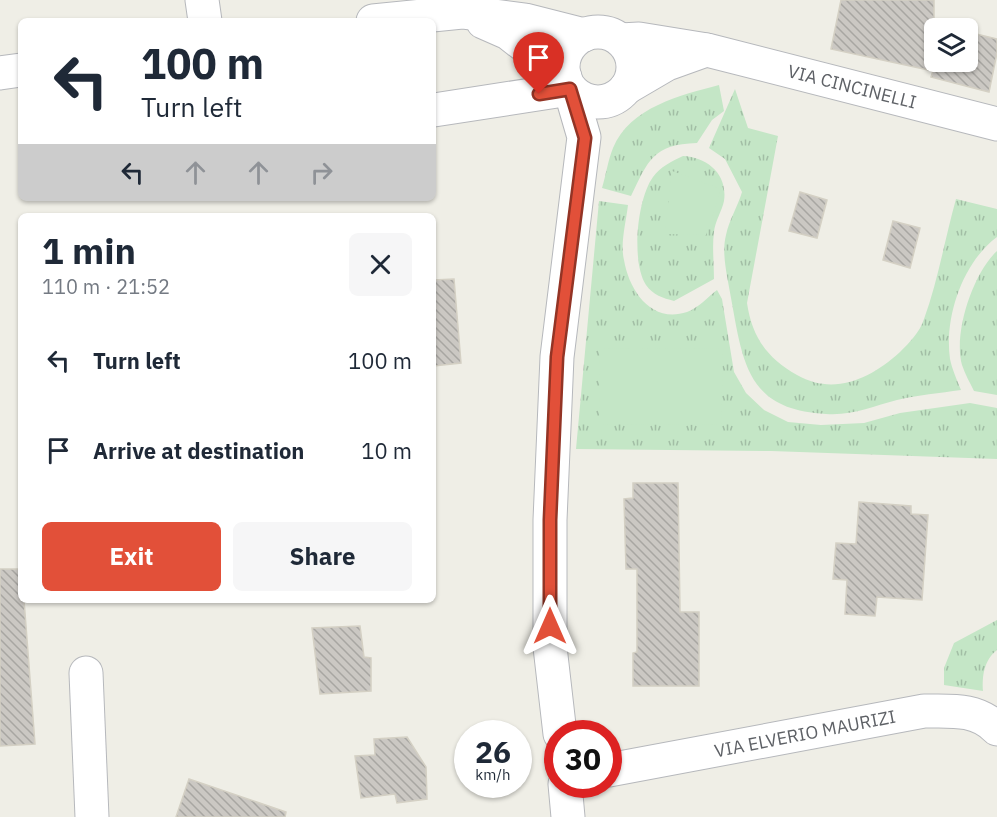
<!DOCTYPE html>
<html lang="en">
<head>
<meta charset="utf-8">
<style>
	:root { --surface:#fff; --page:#f6f6f7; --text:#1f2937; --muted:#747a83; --accent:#e25039 }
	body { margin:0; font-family:"IBM Plex Sans",sans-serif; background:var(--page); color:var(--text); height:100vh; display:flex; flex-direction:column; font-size:22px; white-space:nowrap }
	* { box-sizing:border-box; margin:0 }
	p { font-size:20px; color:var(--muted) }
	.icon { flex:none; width:33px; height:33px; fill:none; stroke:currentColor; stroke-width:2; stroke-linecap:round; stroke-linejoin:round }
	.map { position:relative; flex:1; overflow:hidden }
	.side { position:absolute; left:18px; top:213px; width:418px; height:390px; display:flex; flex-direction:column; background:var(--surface); border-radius:9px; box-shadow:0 2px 4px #0004 }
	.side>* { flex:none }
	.guide { position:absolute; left:18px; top:18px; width:418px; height:183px; border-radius:9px; box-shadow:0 2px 4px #0004; background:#fff; color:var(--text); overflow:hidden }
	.buttons { position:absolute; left:924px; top:18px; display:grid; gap:12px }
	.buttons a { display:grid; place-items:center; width:54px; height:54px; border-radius:9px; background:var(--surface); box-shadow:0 2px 4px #0004; font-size:30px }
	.speed { position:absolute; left:454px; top:720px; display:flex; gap:12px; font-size:30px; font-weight:700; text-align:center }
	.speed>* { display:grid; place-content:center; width:78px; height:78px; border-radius:50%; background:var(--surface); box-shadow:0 2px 4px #0004; line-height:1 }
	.speed small { font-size:15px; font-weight:400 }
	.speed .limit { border:9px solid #d22; background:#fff; color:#111 }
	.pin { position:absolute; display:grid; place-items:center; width:51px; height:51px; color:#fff; margin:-62px -26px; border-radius:50% 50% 50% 0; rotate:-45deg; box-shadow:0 0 6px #0007 }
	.pin .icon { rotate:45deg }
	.me { position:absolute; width:66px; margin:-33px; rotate:0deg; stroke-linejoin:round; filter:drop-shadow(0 0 4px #0008) }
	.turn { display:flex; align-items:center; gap:21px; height:126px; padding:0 24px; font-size:27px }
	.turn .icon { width:78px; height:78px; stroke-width:2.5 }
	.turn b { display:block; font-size:42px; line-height:51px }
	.lanes { display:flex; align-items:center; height:57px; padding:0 24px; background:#0003; justify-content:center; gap:30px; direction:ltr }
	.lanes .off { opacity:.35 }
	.round { display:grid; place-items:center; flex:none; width:63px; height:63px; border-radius:9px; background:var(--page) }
	.summary { display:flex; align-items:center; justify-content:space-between; height:102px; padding:0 24px }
	h1 { font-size:36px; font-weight:700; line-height:45px }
	.cta { display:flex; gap:12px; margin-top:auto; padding:12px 24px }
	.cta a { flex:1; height:69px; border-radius:9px; background:var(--accent); color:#fff; font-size:24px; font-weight:700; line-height:69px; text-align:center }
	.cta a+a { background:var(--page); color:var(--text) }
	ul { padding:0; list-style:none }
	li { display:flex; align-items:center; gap:18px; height:90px; padding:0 24px }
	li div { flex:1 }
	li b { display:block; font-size:22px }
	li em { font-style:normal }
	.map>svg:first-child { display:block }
	.grass { fill:url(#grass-tufts) }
	.green { fill:#c4e6c6 }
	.building { fill:url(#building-back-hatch); stroke:#d4d0c4; stroke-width:1.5 }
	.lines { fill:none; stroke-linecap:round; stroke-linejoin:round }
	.minor-casing { stroke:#b6b8bc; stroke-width:35 }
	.minor { stroke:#fff; stroke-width:33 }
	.route-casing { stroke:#933425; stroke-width:15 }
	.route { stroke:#e25039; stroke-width:10 }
	.labels { text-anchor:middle; stroke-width:4.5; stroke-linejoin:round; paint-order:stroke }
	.street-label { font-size:18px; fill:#5e6166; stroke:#fff }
</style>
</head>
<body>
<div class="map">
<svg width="997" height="817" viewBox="0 0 997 817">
	<defs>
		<pattern id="grass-tufts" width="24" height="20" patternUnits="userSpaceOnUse" patternTransform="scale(1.5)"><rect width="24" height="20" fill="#c4e6c6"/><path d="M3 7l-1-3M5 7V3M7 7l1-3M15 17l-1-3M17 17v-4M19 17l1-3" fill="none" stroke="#a2bea5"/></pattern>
		<pattern id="building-back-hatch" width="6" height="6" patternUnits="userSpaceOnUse" patternTransform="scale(1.5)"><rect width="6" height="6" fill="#cbc8c3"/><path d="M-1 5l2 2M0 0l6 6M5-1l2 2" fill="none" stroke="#a8a6a2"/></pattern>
	</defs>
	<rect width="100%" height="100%" fill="#efeee6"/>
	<g class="grass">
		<path d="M 719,85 L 724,111 L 712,120 L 697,143 C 653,144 648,161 631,196 L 602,188 C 606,175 608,160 613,148 C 630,107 681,95 719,85 Z"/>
		<path d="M 735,89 L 748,128 L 778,136 L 747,303 C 752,337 767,358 797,375 C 834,396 870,379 900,352 C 909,343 920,332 924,319 C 938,281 945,238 956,199 L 997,209 L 997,237 C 963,262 944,317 950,359 C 952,369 957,380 961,390 C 940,393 918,395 897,400 C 873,406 852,416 826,414 C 747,410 743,363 731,298 C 728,279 721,254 726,235 C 729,220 738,206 742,192 L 725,159 L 709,148 Z"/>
		<path d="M 683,156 C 707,157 728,174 724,201 C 722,211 715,221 714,232 C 712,247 714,263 714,279 L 674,301 C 663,298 653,295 646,285 C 631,262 637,199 653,177 C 660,167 672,161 683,156 Z"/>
		<path d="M 599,201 L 628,205 C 626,222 620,244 624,260 C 629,290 651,324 687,312 C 698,308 708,297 717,290 L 722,299 L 734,372 L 746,393 L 764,410 L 788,422 L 821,425 L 864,423 L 900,413 L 970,403 L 997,408 L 997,459 L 771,451 L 576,449 Z"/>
		<path d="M 997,251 L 997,395 L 974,391 C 970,383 965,374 962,365 C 953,333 973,273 997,251 Z"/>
		<path d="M 997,620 L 997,650 C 984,660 982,676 983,691 L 944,685 L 944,668 L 954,643 Z"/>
	</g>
	<g class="green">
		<path d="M 672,171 L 721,189 L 706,235 L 665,234 Z"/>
		<path d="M 600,348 L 723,349 L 721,425 L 599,424 Z"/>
	</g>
	<g class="building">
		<path d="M 841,0 L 934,0 L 934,23 L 955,28 L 934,28 L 934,62 L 968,62 L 968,32 L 997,39 L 997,53 L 989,92 L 931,77 L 933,71 L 831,49 Z"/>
		<path d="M 800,192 L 827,200 L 817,238 L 789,231 Z"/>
		<path d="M 893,221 L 920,228 L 910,268 L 883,260 Z"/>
		<path d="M 454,279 L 461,363 L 434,366 L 434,280 Z"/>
		<path d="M 633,483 L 678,483 L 680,612 L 699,612 L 699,686 L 633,686 L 633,653 L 637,652 L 637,569 L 626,569 L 624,499 L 633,498 Z"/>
		<path d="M 859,502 L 911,506 L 911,514 L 928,515 L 922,600 L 877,597 L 875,616 L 845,614 L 847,580 L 833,579 L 836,543 L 856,544 Z"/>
		<path d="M 0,569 L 21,569 L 21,600 L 24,600 L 35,744 L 0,746 Z"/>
		<path d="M 360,626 L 364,657 L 371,658 L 371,691 L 320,694 L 312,628 Z"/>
		<path d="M 407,737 L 426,767 L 427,799 L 397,803 L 395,794 L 361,798 L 355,756 L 375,755 L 374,739 Z"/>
		<path d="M 189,779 L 286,812 L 285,817 L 176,817 Z"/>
	</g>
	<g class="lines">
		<defs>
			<g id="minor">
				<path d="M 202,0 L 205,21"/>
				<path d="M 373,21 L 462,12 L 525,20 L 584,35"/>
				<path d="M 483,22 L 508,33 L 565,77"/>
				<circle cx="598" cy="67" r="35"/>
				<path d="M 621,40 L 639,39 L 707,50 L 997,124"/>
				<path d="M 0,73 L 21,70"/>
				<path d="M 626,88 L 667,64 L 706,50"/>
				<path d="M 434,110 L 570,89 L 584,137 L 557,357 L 550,520 L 550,647 L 560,734"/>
				<path d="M 86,673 L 92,817"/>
				<path d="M 609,770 L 924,711 C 951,711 977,708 997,729"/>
				<path d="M 565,784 L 568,817"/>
			</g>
		</defs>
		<use href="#minor" class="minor-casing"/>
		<use href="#minor" class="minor"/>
	</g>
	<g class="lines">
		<defs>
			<path id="route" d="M 539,94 L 570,89 L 585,138 L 557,357 L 550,520 L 550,626"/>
		</defs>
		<use href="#route" class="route-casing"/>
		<use href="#route" class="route"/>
	</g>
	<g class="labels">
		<g class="street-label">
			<text transform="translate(852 87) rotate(14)" y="6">VIA CINCINELLI</text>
			<text transform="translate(805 734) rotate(-11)" y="6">VIA ELVERIO MAURIZI</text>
		</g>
	</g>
</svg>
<div class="buttons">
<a><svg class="icon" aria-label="layers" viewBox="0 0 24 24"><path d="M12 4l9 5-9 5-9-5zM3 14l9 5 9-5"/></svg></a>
</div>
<div class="speed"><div>26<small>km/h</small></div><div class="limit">30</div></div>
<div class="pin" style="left:539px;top:94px;background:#d93025"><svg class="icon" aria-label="arrive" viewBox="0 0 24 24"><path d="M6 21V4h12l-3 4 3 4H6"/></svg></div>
<svg class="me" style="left:550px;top:626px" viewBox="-20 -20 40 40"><path d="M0-17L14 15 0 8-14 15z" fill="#e25039" stroke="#fff" stroke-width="4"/></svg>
<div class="guide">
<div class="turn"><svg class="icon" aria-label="left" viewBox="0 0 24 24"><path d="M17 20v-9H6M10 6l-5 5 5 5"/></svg><div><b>100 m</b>Turn left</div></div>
<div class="lanes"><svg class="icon" aria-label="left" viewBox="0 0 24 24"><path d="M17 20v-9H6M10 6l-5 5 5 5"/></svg><svg class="icon off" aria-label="ahead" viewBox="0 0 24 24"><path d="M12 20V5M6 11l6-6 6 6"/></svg><svg class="icon off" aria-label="ahead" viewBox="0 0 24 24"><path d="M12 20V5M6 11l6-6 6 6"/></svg><svg class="icon off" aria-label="right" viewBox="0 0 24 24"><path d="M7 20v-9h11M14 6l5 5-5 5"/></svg></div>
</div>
<section class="side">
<div class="summary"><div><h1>1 min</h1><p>110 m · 21:52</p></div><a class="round"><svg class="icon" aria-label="close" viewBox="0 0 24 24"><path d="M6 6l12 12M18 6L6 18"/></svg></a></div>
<ul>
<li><svg class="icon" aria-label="left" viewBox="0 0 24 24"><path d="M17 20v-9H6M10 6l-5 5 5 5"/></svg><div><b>Turn left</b></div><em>100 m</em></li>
<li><svg class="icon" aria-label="arrive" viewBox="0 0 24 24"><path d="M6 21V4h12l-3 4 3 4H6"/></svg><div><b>Arrive at destination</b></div><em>10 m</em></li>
</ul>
<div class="cta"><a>Exit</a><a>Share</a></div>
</section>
</div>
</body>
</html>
